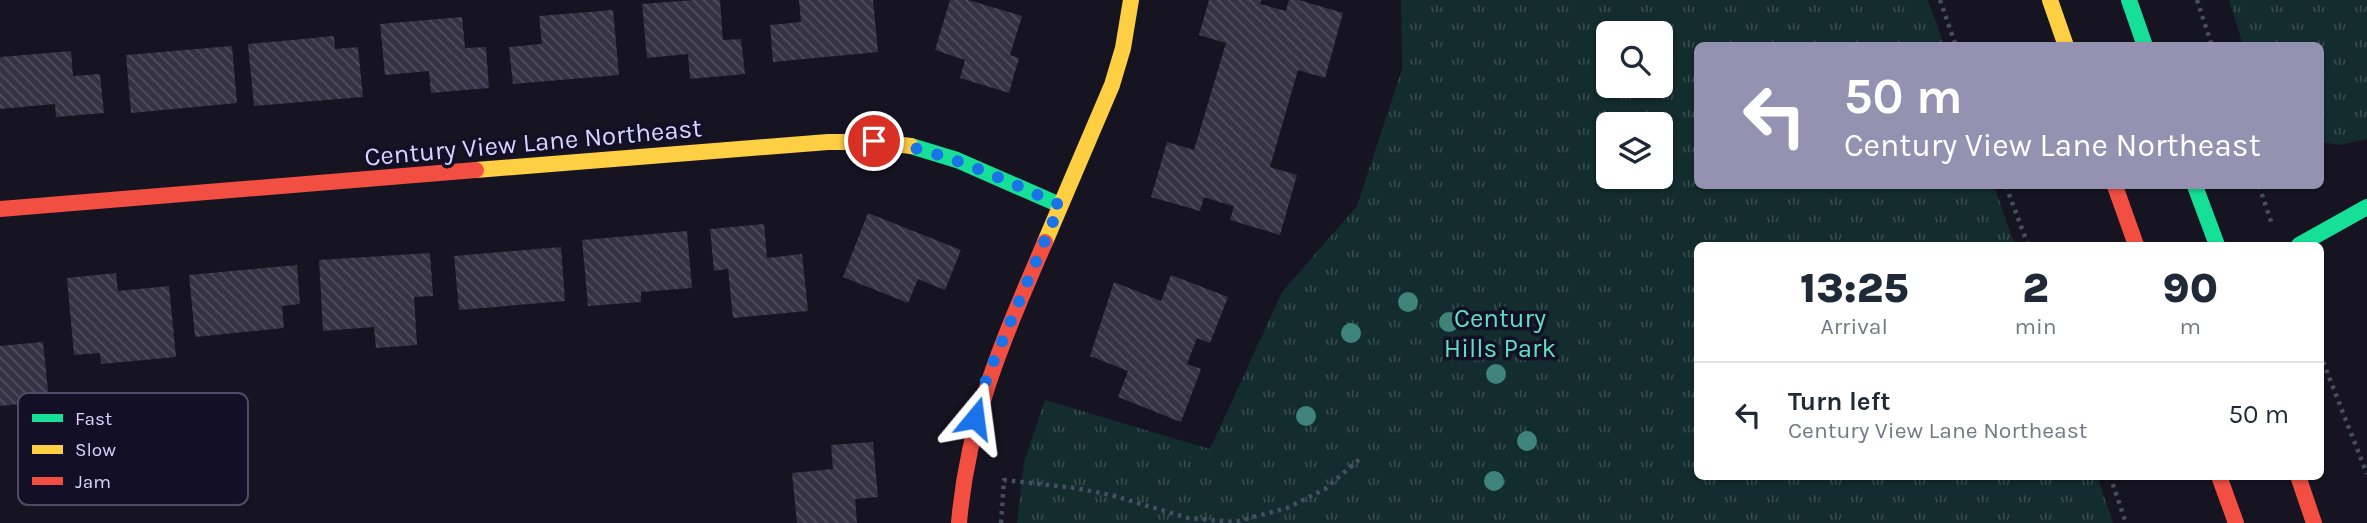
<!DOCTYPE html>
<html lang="en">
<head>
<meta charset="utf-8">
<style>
	:root { --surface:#fff; --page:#f6f6f7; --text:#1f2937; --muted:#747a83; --line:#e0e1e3 }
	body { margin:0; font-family:Karla,sans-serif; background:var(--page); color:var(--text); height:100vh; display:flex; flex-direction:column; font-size:26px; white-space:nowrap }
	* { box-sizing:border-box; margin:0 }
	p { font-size:23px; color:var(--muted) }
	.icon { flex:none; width:38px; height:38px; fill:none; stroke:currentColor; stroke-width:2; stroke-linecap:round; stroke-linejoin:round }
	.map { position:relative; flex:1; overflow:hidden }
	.sheet { position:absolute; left:1694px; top:242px; width:630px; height:238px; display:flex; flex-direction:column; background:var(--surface); border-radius:10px; box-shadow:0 2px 5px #0004 }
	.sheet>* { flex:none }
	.guide { position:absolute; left:1694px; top:42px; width:630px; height:147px; border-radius:10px; box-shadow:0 2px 5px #0004; background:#9591b1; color:#fff; overflow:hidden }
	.buttons { position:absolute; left:1596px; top:21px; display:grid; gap:14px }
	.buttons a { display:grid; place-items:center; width:77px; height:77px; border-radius:10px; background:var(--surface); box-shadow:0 2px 5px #0004; font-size:35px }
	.pin { position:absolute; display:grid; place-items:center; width:60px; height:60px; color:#fff; margin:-30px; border:4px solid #fff; border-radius:50%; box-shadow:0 2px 7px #0007 }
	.me { position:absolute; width:77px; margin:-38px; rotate:16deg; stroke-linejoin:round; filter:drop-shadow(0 0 5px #0008) }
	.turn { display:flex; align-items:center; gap:24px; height:147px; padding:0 35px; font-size:32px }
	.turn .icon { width:91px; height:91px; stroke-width:2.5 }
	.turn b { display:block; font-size:49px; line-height:60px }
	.eta { display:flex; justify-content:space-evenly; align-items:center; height:119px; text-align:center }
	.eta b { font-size:42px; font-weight:800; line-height:49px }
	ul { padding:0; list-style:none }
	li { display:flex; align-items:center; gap:21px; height:105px; padding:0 35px; border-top:2px solid var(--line) }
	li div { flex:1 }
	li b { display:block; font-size:26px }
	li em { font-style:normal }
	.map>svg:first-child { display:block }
	.grass { fill:url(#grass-tufts); fill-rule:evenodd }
	.building { fill:url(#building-back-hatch) }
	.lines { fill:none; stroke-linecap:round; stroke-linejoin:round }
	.path { stroke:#44505f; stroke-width:4.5; stroke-dasharray:3.5 5; stroke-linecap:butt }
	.fast { stroke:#16e098; stroke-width:16 }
	.slow { stroke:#ffcf43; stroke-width:16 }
	.jam { stroke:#f24e42; stroke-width:16 }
	.tree { fill:#3e8478 }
	.route { stroke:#1a73e8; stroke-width:12; stroke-dasharray:0 21.6 }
	.labels { text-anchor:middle; stroke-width:7; stroke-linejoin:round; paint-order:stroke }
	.street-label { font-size:26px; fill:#d9d4ff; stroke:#130f26 }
	.park-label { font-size:26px; fill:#5fe0c0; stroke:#130f26 }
	.key { fill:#130f26; stroke:#4e4a67; stroke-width:2 }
	.key-label { font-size:19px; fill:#d9d4ff }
</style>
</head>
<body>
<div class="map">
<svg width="2367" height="523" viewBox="0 0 2367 523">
	<defs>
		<pattern id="grass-tufts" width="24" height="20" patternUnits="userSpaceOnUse" patternTransform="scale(1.75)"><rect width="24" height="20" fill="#132c2d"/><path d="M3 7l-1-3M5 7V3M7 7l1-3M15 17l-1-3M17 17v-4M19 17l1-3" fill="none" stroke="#354a4c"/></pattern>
		<pattern id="building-back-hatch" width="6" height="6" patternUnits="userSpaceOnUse" patternTransform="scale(1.75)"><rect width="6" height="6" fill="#343243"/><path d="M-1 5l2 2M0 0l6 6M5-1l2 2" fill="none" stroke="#514f5f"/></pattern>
	</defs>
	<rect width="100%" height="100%" fill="#161421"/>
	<g class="grass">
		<path d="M 1401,0 L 1928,0 L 1944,45 L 1698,46 L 1698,186 L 1994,186 L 2015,245 L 1698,245 L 1698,476 L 2097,476 L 2113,523 L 1017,523 L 1024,462 L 1045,400 L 1210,449 L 1282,292 L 1357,206 L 1402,69 ZM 1661,33 L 1661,86 L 1608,86 L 1608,33 ZM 1608,124 L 1661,124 L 1661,177 L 1608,177 Z"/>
		<path d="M 2229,0 L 2367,0 L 2367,139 L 2340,145 L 2321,142 L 2320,46 L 2243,45 Z"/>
	</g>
	<g class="building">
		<path d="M 694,0 L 720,0 L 723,40 L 741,39 L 745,74 L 690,79 L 688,54 L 647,58 L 642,4 Z"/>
		<path d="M 799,0 L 873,0 L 878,52 L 773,62 L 770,25 L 801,22 Z"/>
		<path d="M 950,0 L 968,0 L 1022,16 L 1010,55 L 1019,58 L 1009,93 L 960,78 L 965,60 L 935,50 Z"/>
		<path d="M 1209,0 L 1261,0 L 1260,4 L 1286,11 L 1289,0 L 1299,0 L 1343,13 L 1325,78 L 1298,70 L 1270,167 L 1297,175 L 1280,235 L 1230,220 L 1234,206 L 1219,202 L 1204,197 L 1200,211 L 1151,197 L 1167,142 L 1194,150 L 1226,43 L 1199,35 Z"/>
		<path d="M 613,10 L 619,75 L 513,84 L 509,47 L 542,44 L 539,16 Z"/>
		<path d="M 462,17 L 465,48 L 486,47 L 489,88 L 431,93 L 429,71 L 385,75 L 380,24 Z"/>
		<path d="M 334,36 L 335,49 L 358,47 L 363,97 L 254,106 L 248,44 Z"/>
		<path d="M 232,46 L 237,103 L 131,113 L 126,55 Z"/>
		<path d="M 71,51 L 73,76 L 100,74 L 104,113 L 56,117 L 55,104 L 0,109 L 0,57 Z"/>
		<path d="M 868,213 L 961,250 L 945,290 L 918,279 L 908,303 L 843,277 Z"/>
		<path d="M 764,224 L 767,258 L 802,254 L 808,311 L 733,318 L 728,269 L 714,271 L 710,229 Z"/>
		<path d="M 687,231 L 692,288 L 641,292 L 641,302 L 588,306 L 582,240 Z"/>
		<path d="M 561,247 L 565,301 L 459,310 L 454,256 Z"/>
		<path d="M 430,253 L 433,296 L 414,297 L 417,345 L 376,348 L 374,327 L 323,331 L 319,260 Z"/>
		<path d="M 297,265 L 300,304 L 282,306 L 284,328 L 195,337 L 189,275 Z"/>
		<path d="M 116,273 L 118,291 L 169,286 L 176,357 L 101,364 L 100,353 L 74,355 L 67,278 Z"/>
		<path d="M 1171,275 L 1228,297 L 1210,343 L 1197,338 L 1187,364 L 1201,369 L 1181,422 L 1118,397 L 1128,371 L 1090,356 L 1114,282 L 1161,301 Z"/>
		<path d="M 43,342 L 49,401 L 0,406 L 0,346 Z"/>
		<path d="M 873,442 L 878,497 L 855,499 L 857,523 L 797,523 L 792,473 L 833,469 L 831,445 Z"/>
	</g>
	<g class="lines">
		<g class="path">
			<path d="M 1940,0 L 1956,46"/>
			<path d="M 2197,0 L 2212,46"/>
			<path d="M 2006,186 L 2028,245"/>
			<path d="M 2259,186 L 2272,224"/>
			<path d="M 2320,354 L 2367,474"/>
			<path d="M 2110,476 L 2126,523"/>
			<path d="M 1001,523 L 1004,480 L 1075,488 L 1111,495 L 1188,518 L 1235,522 L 1287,508 L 1325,489 L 1362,457"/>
		</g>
		<g class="fast">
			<path d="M 2129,0 L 2145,46"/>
			<path d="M 911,146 L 957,160 L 1060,205"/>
			<path d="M 2195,186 L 2217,245"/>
			<path d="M 2299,245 L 2367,207"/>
		</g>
		<g class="slow">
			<path d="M 2050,0 L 2066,46"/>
			<path d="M 476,170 L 828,142 L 877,142 L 911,146"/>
			<path d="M 1045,242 L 1112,85 L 1123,48 L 1131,0"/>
		</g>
		<g class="jam">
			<path d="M 2115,186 L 2136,245"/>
			<path d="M 0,209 L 476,170"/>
			<path d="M 2219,476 L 2236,523"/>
			<path d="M 2298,476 L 2314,523"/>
			<path d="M 959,523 C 968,417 1004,338 1045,242"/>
		</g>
	</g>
	<g class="tree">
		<circle cx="1408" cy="302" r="10"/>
		<circle cx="1449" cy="322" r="10"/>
		<circle cx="1351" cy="333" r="10"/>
		<circle cx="1496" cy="374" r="10"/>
		<circle cx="1306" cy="416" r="10"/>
		<circle cx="1527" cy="441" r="10"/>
		<circle cx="1494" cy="481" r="10"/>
	</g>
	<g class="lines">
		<path class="route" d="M 874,141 C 940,148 1000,178 1060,205 L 987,377 L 975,418"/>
	</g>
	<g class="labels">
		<g class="street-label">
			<text transform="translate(533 142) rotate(-5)" y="9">Century View Lane Northeast</text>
		</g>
		<g class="park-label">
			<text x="1500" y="327">Century<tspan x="1500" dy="30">Hills Park</tspan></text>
		</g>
	</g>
	<rect x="18" y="393" width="230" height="112" rx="10" class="key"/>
	<rect x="32" y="414" width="31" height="8" fill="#16e098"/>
	<rect x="32" y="445" width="31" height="9" fill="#ffcf43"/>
	<rect x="32" y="477" width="31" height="8" fill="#f24e42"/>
	<g class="key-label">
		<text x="75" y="425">Fast</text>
		<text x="75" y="456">Slow</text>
		<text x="75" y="488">Jam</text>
	</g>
</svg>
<div class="buttons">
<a><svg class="icon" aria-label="search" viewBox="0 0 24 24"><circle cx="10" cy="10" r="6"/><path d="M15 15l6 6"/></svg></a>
<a><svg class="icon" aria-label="layers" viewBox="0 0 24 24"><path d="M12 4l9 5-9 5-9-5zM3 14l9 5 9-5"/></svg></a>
</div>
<div class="pin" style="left:874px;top:141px;background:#d93025"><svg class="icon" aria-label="arrive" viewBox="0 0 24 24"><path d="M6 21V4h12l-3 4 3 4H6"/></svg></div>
<svg class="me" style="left:975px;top:418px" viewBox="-20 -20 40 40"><path d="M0-17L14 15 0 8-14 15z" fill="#1a73e8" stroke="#fff" stroke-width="4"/></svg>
<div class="guide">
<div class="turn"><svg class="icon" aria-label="left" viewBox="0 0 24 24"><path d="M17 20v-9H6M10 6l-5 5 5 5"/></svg><div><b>50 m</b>Century View Lane Northeast</div></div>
</div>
<section class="sheet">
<div class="eta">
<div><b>13:25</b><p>Arrival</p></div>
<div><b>2</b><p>min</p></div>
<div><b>90</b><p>m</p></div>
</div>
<ul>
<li><svg class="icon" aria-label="left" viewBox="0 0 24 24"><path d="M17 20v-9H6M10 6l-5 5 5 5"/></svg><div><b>Turn left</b><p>Century View Lane Northeast</p></div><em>50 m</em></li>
</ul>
</section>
</div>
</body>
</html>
